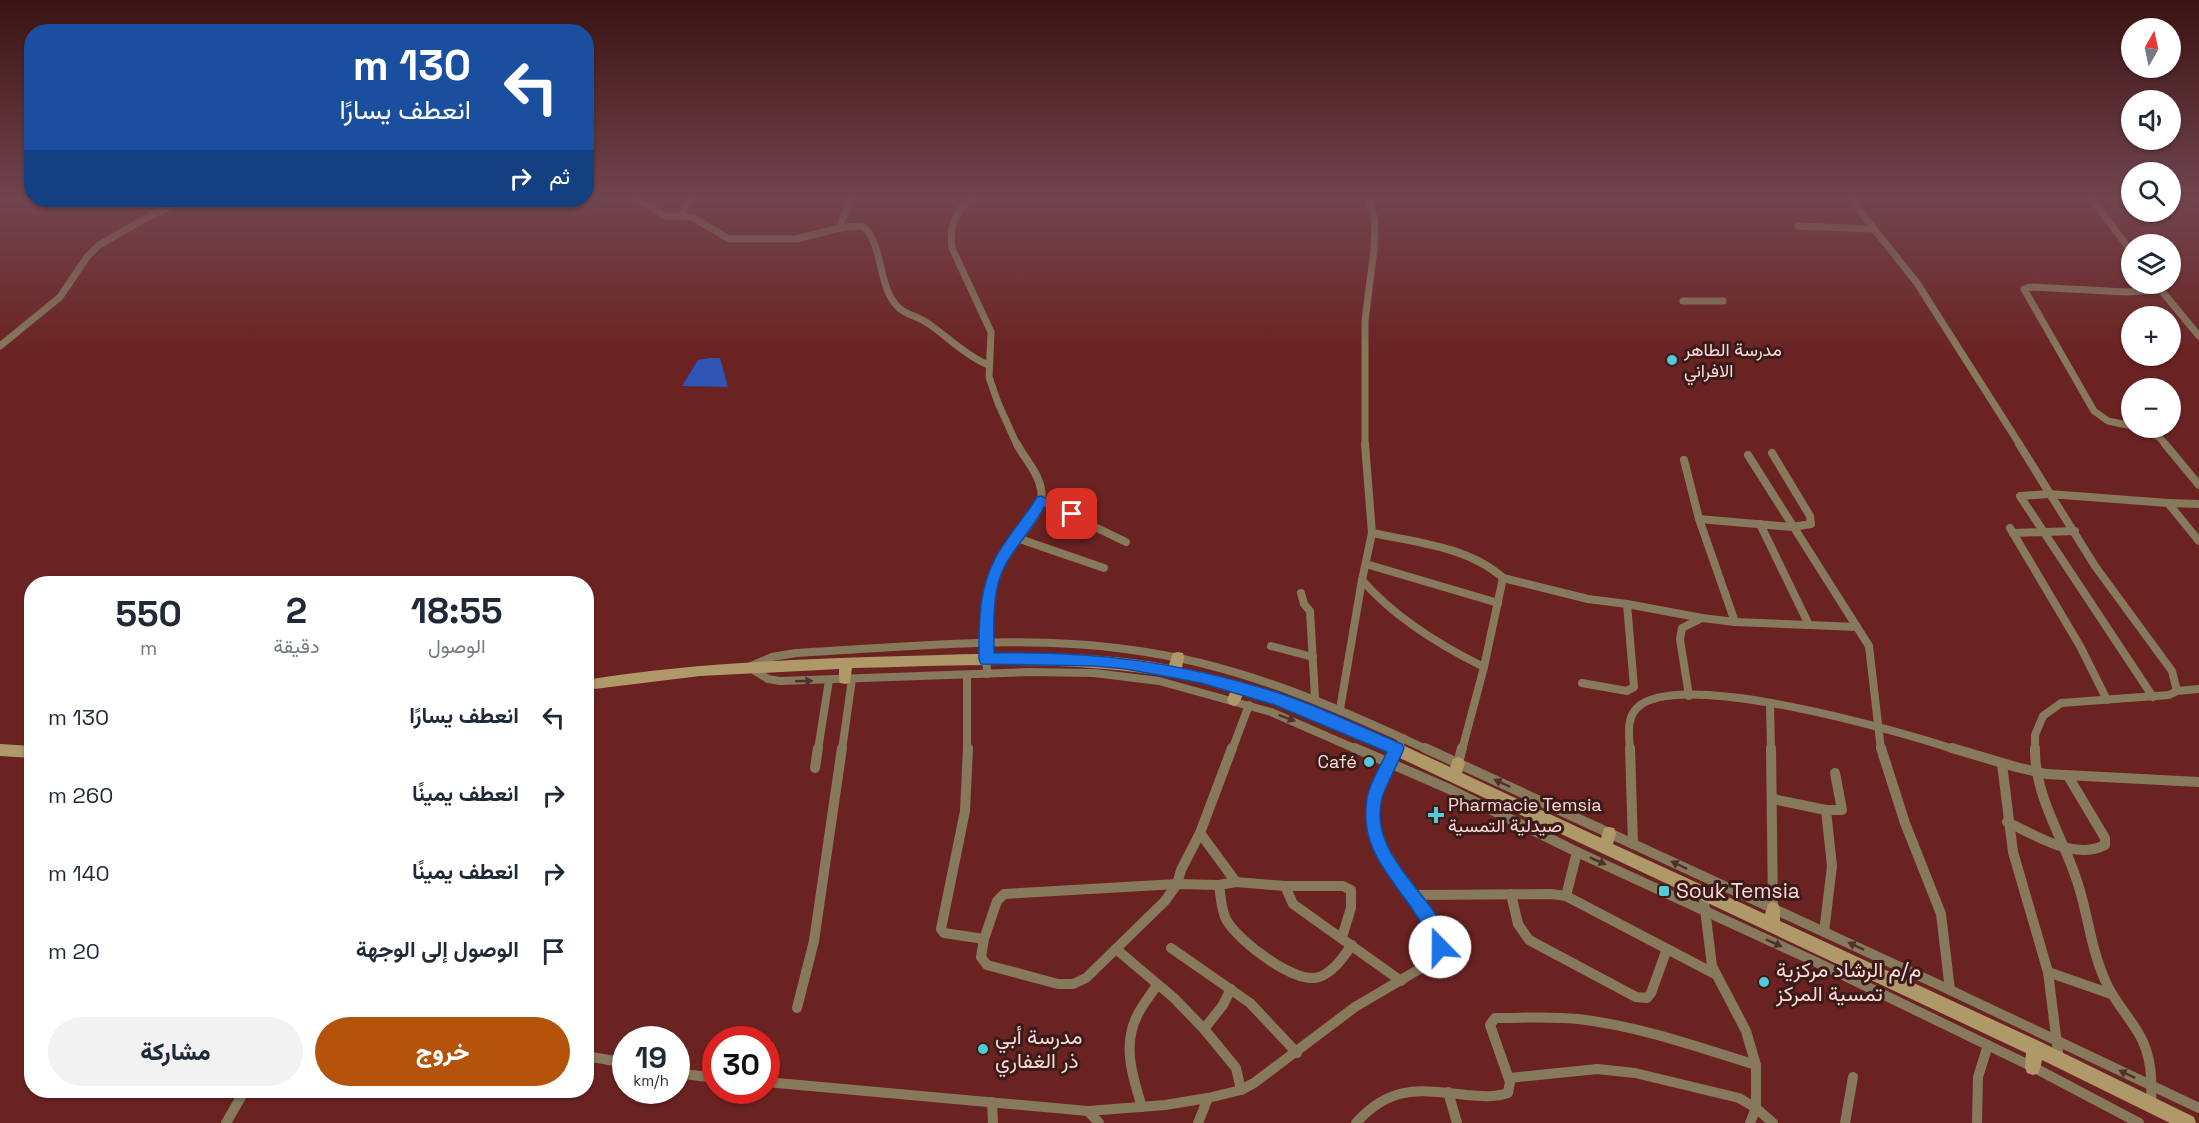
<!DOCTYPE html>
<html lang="ar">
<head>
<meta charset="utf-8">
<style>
	:root { --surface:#fff; --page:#f2f2f3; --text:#1f2937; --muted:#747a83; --accent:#b45309 }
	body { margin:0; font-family:"Space Grotesk",Vazirmatn,sans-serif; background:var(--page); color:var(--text); direction:rtl; height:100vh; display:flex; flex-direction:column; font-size:22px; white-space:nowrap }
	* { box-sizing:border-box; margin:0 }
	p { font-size:20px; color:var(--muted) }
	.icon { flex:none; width:33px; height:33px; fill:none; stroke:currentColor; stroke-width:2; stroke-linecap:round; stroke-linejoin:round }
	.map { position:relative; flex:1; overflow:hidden; direction:ltr }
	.sheet { position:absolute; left:24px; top:576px; width:570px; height:522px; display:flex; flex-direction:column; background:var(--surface); border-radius:24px; box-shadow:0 2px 4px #0004; direction:rtl }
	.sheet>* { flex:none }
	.banner { position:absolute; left:24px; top:24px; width:570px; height:183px; border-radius:24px; box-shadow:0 2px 4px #0004; direction:rtl; background:#1a4fa0; color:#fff; overflow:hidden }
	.needle { width:39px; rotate:9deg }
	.controls { position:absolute; left:2121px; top:18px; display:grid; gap:12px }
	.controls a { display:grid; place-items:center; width:60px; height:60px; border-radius:50%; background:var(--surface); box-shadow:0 2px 4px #0004; font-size:30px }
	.speed { position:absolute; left:612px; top:1026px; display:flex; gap:12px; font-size:30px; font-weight:700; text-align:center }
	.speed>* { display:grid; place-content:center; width:78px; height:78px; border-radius:50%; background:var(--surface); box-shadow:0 2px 4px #0004; line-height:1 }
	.speed small { font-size:15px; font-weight:400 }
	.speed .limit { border:9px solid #d22; background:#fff; color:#111 }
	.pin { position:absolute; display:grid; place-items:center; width:51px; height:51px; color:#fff; margin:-26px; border-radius:12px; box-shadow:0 3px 9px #0006 }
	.me { position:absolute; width:66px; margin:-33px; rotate:338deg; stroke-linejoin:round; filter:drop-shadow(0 0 4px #0008) }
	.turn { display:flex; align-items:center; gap:21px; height:126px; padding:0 24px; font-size:27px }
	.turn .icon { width:78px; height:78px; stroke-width:2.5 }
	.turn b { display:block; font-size:42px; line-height:51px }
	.then { display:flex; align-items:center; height:57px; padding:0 24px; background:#0003; gap:12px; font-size:22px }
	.eta { display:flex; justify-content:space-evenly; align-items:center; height:102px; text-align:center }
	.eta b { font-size:36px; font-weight:800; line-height:42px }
	.cta { display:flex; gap:12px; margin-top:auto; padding:12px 24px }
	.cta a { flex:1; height:69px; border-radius:36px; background:var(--accent); color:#fff; font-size:24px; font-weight:800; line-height:69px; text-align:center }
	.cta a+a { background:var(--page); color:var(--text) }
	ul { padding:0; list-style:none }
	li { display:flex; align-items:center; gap:18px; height:78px; padding:0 24px }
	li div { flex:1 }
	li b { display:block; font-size:22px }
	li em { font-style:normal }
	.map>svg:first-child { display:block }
	.water { fill:#2e54b6 }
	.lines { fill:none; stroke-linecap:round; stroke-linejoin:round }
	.street-far2 { stroke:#87795b; stroke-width:7 }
	.street-far1 { stroke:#87795b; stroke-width:8 }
	.street { stroke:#87795b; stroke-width:10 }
	.secondary { fill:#b09969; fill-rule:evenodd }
	.oneway { fill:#4e322a }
	.route { fill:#1a73e8; stroke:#114b97; stroke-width:1.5 }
	.poi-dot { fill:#52cbd8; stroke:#3b1b19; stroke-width:2 }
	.labels { text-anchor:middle; stroke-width:6; stroke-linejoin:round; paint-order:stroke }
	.poi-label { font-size:18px; fill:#fdd8d4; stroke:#3b1b19; text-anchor:start }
	.near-poi-label { font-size:21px; fill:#fdd8d4; stroke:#3b1b19; text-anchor:start }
</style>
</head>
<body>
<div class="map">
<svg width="2199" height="1123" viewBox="0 0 2199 1123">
	<rect width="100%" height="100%" fill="#6b2322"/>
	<path class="water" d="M 709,358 L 720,358 L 728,387 L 682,386 L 698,360 Z"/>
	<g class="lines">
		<g class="street-far2">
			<path d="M 633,197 L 666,216 L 692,217 L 729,239 L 796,239 L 844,227 L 863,226 C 880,241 879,273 889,294 C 900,316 911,312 929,324 C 949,338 964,354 986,364"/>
			<path d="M 971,197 C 955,213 949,225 952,248 L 991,332 L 989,377 L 998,403 L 1017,445"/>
			<path d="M 1852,197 L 1859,210 L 1917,283 L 2020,445"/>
			<path d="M 2090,197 L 2132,252"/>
			<path d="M 682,216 L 685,206 L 694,197"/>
			<path d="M 1798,226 L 1873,229"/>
			<path d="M 839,228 L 850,197"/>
			<path d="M 2156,284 L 2199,336"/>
			<path d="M 1683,301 L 1723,301"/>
			<path d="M 0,346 L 60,297 L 87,257 L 99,245 L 155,213 L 189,200"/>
			<path d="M 2132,426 L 2108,421 L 2094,411 L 2024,289 L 2030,287 L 2126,292 L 2161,290"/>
			<path d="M 2138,428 L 2159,437 L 2166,445"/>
			<path d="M 1365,445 L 1365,321 L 1374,249 L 1375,220 L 1367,197"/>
		</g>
		<g class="street-far1">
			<path d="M 1365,444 L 1372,533 L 1362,580 C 1395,618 1439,645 1484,667 L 1462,750"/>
			<path d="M 2019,444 L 2095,566 L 2172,671 L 2177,691 L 2169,695 L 2061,703 L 2043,716 L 2035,735 L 2035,750"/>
			<path d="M 2165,444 L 2199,485"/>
			<path d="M 1748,455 L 1869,646 L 1881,750"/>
			<path d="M 1684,460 L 1699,519 L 1792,527 L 1811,524 L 1810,516 L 1772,453"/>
			<path d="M 1041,501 L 1126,542"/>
			<path d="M 2168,503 L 2199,504"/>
			<path d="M 1760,524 L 1809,625 L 1857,627"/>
			<path d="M 2010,528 L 2080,646 L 2107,700"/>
			<path d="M 1372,533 C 1415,542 1469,547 1503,578 L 1588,599 L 1627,604 L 1634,687 L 1627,691 L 1582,683"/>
			<path d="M 2013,533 L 2075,531"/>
			<path d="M 1017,538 L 1104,568"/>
			<path d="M 1366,564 L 1498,603"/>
			<path d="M 1301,593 L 1304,604 L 1310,611 L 1315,698"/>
			<path d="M 1627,604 L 1702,618"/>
			<path d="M 1735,622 L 1809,625"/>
			<path d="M 1271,646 L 1313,657"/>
			<path d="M 1484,667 L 1503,578"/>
			<path d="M 987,674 C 986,642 982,608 993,577 C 1003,549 1047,518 1041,489 C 1038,472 1024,458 1017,444"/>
			<path d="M 967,675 L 967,750"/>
			<path d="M 2177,691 L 2199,689"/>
			<path d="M 1689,696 L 1680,639 L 1682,628 L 1702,618 L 1735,622 L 1699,519"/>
			<path d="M 2153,697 L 2020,496 L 2049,494 L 2168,503 L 2199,541"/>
			<path d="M 1770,704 L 1771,750"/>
			<path d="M 1340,709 L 1362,580"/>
			<path d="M 818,750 L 829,680"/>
			<path d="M 842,750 L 852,679"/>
			<path d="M 1232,750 L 1249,705"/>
			<path d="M 1358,750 L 1271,712 L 1159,681 L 1094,673 L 1029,672 L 780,681 L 768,679 L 749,667 L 772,657 L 796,653 C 907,647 1021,634 1132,650 C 1238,664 1332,705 1428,750"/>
			<path d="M 1397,750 L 1403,738"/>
			<path d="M 1630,750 C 1629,734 1626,718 1638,707 C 1682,668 1902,732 1956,750"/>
		</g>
		<g class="street">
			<path d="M 968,748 L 965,811 L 941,929 L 944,933 L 984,939 L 981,957 L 987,965 L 1058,984 L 1073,984 L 1086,978 L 1165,901 L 1177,884 L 1181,870 L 1200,833"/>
			<path d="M 1232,748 L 1200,833 L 1236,882 L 1219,885 C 1221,897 1221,911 1227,921 C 1239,941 1295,985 1319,977 C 1334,972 1343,957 1352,945"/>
			<path d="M 1355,748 L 1447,788 L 1577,852 L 1816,962 L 2033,1067 L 2139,1123"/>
			<path d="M 1425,748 L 1950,990 L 2199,1108"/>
			<path d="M 1630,748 L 1633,844"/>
			<path d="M 1771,748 L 1773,909"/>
			<path d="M 1881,748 L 1905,823 L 1941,914 L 1950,990"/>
			<path d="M 1952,748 L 2016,767 L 2046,774 L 2199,782"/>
			<path d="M 2035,748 C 2034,794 2062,836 2076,878 C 2088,912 2090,947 2105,980 C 2113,1000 2128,1015 2139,1034 C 2152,1056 2152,1080 2151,1105"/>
			<path d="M 1458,763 L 1462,748"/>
			<path d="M 2002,764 L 2013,852 L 2048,972 L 2059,1060"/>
			<path d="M 815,768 L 818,748"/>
			<path d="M 1773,799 L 1826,810 L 1832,866 L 1824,932"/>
			<path d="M 1826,810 L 1842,810 L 1835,773"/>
			<path d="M 2007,822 C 2036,835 2073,861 2105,845 L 2105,838 L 2068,776"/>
			<path d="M 1236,882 L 1285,886 L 1293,904 L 1401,981"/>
			<path d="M 1285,886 L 1343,886 L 1351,890 L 1351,908 L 1342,937"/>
			<path d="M 1703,893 L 1712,966 L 1746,1031 L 1756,1065 L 1756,1108 L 1750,1123"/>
			<path d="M 1511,894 L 1518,924 L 1529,940 L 1636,997 L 1647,998 L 1651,993 L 1667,949"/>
			<path d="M 1411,895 L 1551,894 L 1566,896 L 1715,974"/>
			<path d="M 1566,896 L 1577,852"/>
			<path d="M 984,939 L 997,901 L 1004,894 L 1177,884 L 1219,885"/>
			<path d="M 1171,948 L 1250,1003 L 1297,1053"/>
			<path d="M 1116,949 L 1174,998 L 1204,1029 L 1236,1068 L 1241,1090"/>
			<path d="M 2048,972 L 2111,994"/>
			<path d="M 797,1008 L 814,941 L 842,748"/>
			<path d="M 1204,1029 L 1223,1005 L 1231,989"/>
			<path d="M 586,1056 L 626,1063"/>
			<path d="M 676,1073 L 716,1078"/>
			<path d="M 1509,1078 L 1597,1069 L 1635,1073 L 1739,1098 L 1756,1108 L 1773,1123"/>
			<path d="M 766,1082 L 1088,1111 L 1165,1105 L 1208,1098 L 1241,1090 L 1254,1083 L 1355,1007 L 1428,964 L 1440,951 C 1440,934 1431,923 1422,910 C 1377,846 1355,824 1397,748"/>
			<path d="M 1448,1092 L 1457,1123"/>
			<path d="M 992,1102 L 993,1123"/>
			<path d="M 1142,1107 C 1133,1078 1122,1046 1137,1016 C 1142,1005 1150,996 1157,985"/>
			<path d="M 1088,1111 L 1099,1123"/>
			<path d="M 226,1123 L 245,1090"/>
			<path d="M 1198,1123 L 1208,1098"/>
			<path d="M 1356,1123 C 1391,1084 1419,1090 1467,1095 C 1481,1096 1494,1098 1508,1093 L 1510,1082 L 1490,1025 L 1495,1018 C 1523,1018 1550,1016 1578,1019 C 1639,1026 1698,1047 1756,1065"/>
			<path d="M 1845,1123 L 1853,1077"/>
			<path d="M 1977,1123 L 1978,1077 L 1988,1045"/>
		</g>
		<g class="secondary">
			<path d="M 1178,652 L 1183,653 L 1184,657 L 1182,668 C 1275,686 1364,727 1450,767 L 1453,759 L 1458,757 L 1463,759 L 1465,763 L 1462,773 L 1601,838 L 1604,828 L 1609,827 L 1614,828 L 1616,833 L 1613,844 L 1765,914 L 1768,904 L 1773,902 L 1778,904 L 1780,909 L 1780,921 L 2041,1042 L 2194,1117 L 2196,1123 L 2170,1123 L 2042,1060 L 2039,1073 L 2033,1075 L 2027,1073 L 2025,1067 L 2026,1053 L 1368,743 L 1296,712 L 1243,694 L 1239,704 L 1234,706 L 1229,704 L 1227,700 L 1231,690 L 1226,689 C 1104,657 978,665 852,668 L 850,683 L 845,684 L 840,683 L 839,679 L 839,669 L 700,676 L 586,690 L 586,680 C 692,663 798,659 905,656 C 993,654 1083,648 1169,665 L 1173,653 Z"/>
			<path d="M 0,744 L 32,746 L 32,758 L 0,756 Z"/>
		</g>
	</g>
	<defs><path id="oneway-solid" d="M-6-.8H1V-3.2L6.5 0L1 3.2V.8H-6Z" transform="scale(1.5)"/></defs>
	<g class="oneway">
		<use href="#oneway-solid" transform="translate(804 681) rotate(-2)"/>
		<use href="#oneway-solid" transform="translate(1287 718) rotate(20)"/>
		<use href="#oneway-solid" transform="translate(1502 783) rotate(-155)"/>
		<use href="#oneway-solid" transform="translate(1598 861) rotate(24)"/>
		<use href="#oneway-solid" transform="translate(1679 865) rotate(-155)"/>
		<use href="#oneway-solid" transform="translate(1774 943) rotate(24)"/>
		<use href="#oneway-solid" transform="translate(1856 946) rotate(-155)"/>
		<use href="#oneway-solid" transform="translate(2127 1074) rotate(-155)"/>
	</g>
	<linearGradient id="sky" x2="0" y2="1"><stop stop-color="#3b1313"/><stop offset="0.56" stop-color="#71454f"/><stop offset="1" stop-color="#71454f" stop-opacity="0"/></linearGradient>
	<rect width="2199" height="354" fill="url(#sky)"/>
	<path class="route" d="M 1041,496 L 1076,511 L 1078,514 L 1072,519 L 1044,507 C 1034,527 1018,543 1007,562 C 991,589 994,623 994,653 C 1097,651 1180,662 1279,693 C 1321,707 1361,727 1402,744 L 1404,748 C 1398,764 1389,779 1383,795 C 1367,845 1417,883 1440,921 C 1444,929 1446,939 1449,947 L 1446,953 L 1440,955 L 1434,953 C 1431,946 1430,938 1426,931 C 1403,887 1357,855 1367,799 C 1369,783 1381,766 1387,752 L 1275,705 L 1201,683 L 1126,669 L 1094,666 L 981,664 L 979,659 C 979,625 978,591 995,559 C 1006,537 1024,519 1037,497 Z"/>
	<g class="poi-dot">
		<circle cx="1672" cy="360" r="6"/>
		<circle cx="1369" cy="762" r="6"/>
		<path d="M1433 806h6v6h6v6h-6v6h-6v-6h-6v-6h6z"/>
		<rect x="1658" y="885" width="12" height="12" rx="3"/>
		<circle cx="1764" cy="982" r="6"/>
		<circle cx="983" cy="1049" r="6"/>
	</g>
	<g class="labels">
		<g class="poi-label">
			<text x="1684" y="356">مدرسة الطاهر<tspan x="1684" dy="21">الافراني</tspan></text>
			<text x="1357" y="768" text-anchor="end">Café</text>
			<text x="1448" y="811">Pharmacie Temsia<tspan x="1448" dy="21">صيدلية التمسية</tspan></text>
		</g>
		<g class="near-poi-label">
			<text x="1676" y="898">Souk Temsia</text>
			<text x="1776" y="977">م/م الرشاد مركزية<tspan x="1776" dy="24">تمسية المركز</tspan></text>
			<text x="995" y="1044">مدرسة أبي<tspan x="995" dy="24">ذر الغفاري</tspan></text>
		</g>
	</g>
</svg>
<div class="controls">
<a><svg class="needle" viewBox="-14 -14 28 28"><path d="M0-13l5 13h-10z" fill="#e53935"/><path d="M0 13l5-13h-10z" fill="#747a83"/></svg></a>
<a><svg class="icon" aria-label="sound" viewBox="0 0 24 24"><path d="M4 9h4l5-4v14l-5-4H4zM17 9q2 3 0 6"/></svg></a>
<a><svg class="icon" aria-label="search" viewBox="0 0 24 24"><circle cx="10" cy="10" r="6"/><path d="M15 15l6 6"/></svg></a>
<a><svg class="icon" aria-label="layers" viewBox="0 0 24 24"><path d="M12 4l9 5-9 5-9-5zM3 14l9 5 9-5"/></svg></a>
<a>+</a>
<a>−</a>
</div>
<div class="speed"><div>19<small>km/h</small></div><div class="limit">30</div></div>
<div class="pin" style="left:1072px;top:514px;background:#d93025"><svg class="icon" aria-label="arrive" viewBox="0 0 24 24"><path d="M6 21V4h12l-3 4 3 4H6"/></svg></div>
<svg class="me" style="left:1440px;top:947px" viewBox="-20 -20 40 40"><circle r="19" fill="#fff"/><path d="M0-13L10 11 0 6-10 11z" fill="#1a73e8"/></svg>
<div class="banner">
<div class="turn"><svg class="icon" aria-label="left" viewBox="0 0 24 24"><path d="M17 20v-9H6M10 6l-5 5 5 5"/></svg><div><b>130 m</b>انعطف يسارًا</div></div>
<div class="then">ثم<svg class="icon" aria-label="right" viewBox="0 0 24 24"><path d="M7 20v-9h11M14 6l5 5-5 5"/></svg></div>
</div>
<section class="sheet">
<div class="eta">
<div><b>18:55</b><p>الوصول</p></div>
<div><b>2</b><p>دقيقة</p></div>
<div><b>550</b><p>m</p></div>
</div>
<ul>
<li><svg class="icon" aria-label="left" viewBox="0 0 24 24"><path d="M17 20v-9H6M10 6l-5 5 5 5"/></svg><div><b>انعطف يسارًا</b></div><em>130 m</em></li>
<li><svg class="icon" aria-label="right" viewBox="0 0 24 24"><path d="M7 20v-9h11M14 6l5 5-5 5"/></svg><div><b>انعطف يمينًا</b></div><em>260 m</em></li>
<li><svg class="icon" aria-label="right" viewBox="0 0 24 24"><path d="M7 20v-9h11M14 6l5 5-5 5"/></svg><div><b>انعطف يمينًا</b></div><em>140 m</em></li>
<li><svg class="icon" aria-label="arrive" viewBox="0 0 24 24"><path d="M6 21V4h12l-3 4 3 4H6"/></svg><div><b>الوصول إلى الوجهة</b></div><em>20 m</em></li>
</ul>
<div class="cta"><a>خروج</a><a>مشاركة</a></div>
</section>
</div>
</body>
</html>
